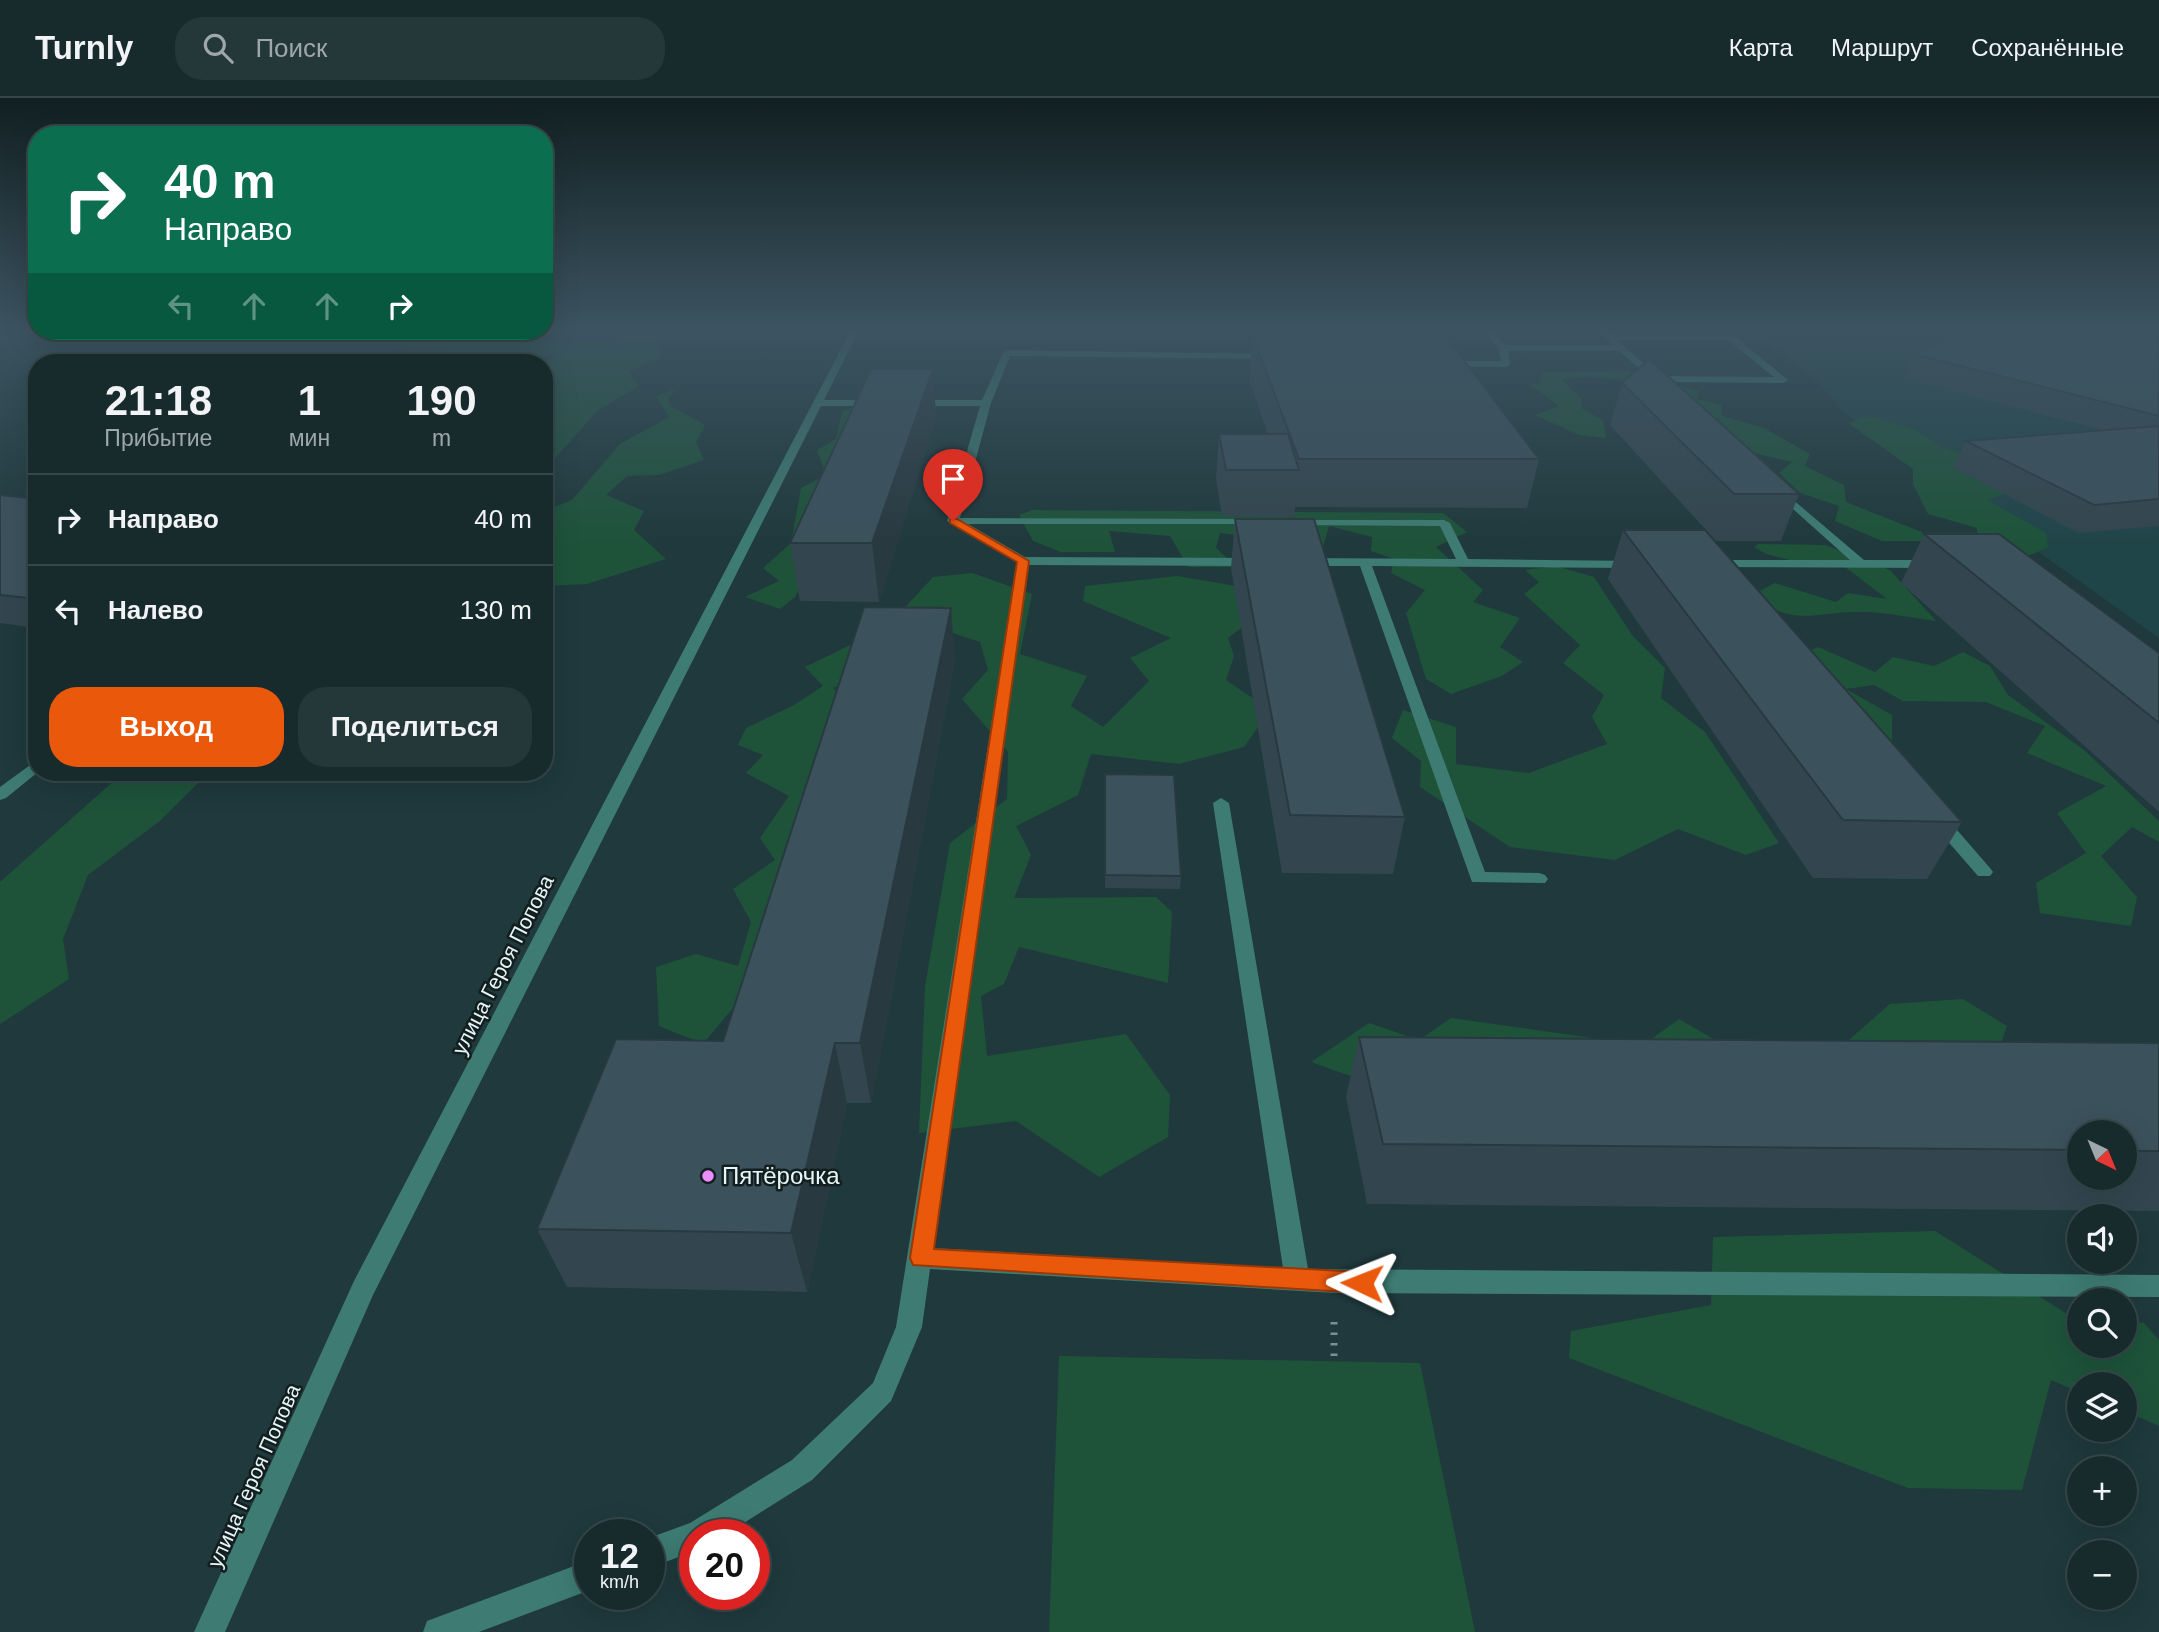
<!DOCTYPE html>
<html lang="ru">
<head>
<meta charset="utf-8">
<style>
	:root { --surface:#172b2d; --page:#243739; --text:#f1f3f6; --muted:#9ea7aa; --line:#364749; --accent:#ea580c }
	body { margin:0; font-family:Arial,sans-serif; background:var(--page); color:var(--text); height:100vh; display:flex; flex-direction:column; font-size:26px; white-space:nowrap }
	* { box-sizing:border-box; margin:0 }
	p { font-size:23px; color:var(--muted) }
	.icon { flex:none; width:38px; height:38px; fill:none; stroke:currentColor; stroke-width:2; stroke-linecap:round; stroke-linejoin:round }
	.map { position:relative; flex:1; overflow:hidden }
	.details { position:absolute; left:28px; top:256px; width:525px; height:427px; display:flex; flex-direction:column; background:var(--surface); border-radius:28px; box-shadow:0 7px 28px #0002,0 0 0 2px var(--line) }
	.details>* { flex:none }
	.top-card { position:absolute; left:28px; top:28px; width:525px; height:214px; border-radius:28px; box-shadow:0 7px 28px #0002,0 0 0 2px var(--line); background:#0b6e4f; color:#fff; overflow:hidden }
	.needle { width:46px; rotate:137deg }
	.buttons { position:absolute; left:2067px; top:1022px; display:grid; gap:14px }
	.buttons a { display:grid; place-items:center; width:70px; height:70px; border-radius:50%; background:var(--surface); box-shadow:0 7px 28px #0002,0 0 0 2px var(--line); font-size:35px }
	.speed { position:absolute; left:574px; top:1421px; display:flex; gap:14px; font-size:35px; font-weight:700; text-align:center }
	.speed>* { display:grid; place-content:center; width:91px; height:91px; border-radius:50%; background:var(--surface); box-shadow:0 7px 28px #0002,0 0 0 2px var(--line); line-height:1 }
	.speed small { font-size:18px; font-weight:400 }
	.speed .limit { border:10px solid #d22; background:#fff; color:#111 }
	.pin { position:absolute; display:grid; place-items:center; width:60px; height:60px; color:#fff; margin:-72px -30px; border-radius:50% 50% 50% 0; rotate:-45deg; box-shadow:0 0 7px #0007 }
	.pin .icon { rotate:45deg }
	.me { position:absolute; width:77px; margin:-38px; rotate:272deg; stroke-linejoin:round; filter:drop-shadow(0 0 5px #0008) }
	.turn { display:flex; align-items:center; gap:24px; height:147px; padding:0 21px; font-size:32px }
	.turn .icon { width:91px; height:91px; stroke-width:2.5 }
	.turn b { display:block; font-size:49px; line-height:60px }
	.lanes { display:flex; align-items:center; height:66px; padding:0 21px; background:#0003; justify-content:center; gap:35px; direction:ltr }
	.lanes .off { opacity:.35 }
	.eta { display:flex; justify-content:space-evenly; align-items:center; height:119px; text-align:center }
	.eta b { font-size:42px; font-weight:700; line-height:49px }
	.primary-button { display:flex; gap:14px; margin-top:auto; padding:14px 21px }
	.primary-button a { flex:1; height:80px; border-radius:28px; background:var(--accent); color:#fff; font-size:28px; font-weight:700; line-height:80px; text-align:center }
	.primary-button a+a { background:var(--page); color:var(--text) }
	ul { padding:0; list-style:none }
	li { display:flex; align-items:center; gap:21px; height:91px; padding:0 21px; border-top:2px solid var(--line) }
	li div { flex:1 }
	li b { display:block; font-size:26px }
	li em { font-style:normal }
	header { display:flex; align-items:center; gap:42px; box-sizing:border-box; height:98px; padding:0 35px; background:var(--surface); border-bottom:2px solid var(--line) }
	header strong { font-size:33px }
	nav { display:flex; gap:38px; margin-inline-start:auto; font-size:24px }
	.search { width:490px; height:63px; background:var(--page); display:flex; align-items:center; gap:18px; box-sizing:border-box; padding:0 24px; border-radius:28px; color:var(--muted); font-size:26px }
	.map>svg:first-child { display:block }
	.built { fill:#204549 }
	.green { fill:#1e533a }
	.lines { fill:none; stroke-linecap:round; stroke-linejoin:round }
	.path { stroke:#7b9092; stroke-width:7; stroke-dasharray:2.5 8; stroke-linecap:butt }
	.minor { fill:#3e7c73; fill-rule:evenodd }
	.wall { fill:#33464f; fill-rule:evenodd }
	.shaded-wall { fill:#293940 }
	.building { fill:#3b515c; stroke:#293940; stroke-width:2 }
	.route { fill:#ea580c; stroke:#983908; stroke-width:2 }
	.poi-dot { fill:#eb8dfb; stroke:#131e1f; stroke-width:2.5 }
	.labels { text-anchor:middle; stroke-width:5; stroke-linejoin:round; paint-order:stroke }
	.street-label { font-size:21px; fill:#e6f5f7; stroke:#131e1f }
	.near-poi-label { font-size:24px; fill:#e6f5f7; stroke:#131e1f; text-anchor:start }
</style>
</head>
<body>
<header>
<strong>Turnly</strong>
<div class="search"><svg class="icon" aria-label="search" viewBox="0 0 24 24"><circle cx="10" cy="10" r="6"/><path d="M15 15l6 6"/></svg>Поиск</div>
<nav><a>Карта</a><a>Маршрут</a><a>Сохранённые</a></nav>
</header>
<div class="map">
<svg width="2159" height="1534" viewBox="0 0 2159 1534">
	<rect width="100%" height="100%" fill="#1f393c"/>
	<g class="built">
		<path d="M 544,230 L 677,230 L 665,243 L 440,233 L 544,233 Z"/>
		<path d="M 1748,230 L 2159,230 L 2159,540 L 1845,315 L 1815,281 Z"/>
	</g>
	<g class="green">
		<path d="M 631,236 L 656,238 L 661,259 L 629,274 L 639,288 L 597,313 L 544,373 L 544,268 L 555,256 L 529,258 L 386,248 L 399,238 L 422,237 L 415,244 L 517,241 L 593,245 Z"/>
		<path d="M 1628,273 L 1699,293 L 1697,301 L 1722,307 L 1722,318 L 1764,330 L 1810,356 L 1805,368 L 1844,387 L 1846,404 L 1922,434 L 1932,443 L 1882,443 L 1835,423 L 1839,408 L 1800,395 L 1779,375 L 1792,364 L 1725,348 L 1648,284 L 1589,279 L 1561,281 L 1581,300 L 1582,311 L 1603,322 L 1606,340 L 1579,337 L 1535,317 L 1559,308 L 1530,287 L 1540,284 L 1541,274 Z"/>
		<path d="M 675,291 L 668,301 L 671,308 L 705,327 L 696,344 L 704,362 L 659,377 L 627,378 L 606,397 L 644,413 L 634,432 L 666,461 L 587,486 L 544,488 L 544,413 L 572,402 L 620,346 L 669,319 L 656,298 Z"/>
		<path d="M 891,293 L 795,499 L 780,511 L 745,499 L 779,483 L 763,470 L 791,445 L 801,390 L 826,377 L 817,352 L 836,341 L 842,314 Z"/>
		<path d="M 1866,318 L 1915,331 L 1943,350 L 1983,360 L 2014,393 L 1987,402 L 2046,435 L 2048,449 L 2026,459 L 1977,447 L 1977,430 L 1928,416 L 1913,386 L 1913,371 L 1848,325 Z"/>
		<path d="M 1032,412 L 1443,415 L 1467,434 L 1436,449 L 1483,492 L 1473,504 L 1520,520 L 1500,549 L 1523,564 L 1502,578 L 1451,596 L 1426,581 L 1406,515 L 1425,492 L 1391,475 L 1394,461 L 1371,453 L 1372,439 L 1329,428 L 1323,449 L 1220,435 L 1216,450 L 1237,469 L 1188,469 L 1170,438 L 1109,433 L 1115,454 L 1061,454 L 1033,443 L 1019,417 Z"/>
		<path d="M 1758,446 L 1826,447 L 1890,472 L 1936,523 C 1912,520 1886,514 1861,514 C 1817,513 1790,531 1754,496 L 1775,485 L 1836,504 L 1848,495 L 1887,501 L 1845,469 L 1810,467 L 1766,456 L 1754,449 Z"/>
		<path d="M 1556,468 L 1594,479 L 1632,537 L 1665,570 L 1661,600 L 1705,634 L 1779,745 L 1746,757 L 1678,731 L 1615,762 L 1510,749 L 1420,689 L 1421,663 L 1392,640 L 1403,612 L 1456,629 L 1456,666 L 1529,675 L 1607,646 L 1592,619 L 1604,597 L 1563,565 L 1580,547 L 1524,496 L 1539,484 L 1525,472 Z"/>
		<path d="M 972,475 L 1032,496 L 1020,556 L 1087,578 L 1071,608 L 1103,629 L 1149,583 L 1130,560 L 1171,540 L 1083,503 L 1085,488 L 1177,478 L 1266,493 L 1258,517 L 1228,540 L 1234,558 L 1226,582 L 1270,612 L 1244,649 L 1179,666 L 1091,656 L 1078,697 L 1016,728 L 1031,757 L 1014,800 L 1156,799 L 1172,814 L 1168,885 L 1019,849 L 1004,886 L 981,898 L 987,958 L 1126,936 L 1170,997 L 1168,1039 L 1099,1079 L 1016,1023 L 919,1035 L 925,888 L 950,745 L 1007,701 L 1008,654 L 962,601 L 988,572 L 980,544 L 898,517 L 933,479 Z"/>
		<path d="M 850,547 L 877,555 L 857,581 L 833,590 L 849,604 L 761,905 L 733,910 L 703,946 L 659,928 L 656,869 L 696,856 L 738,868 L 751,824 L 733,791 L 775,762 L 760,740 L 789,698 L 746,675 L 763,657 L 738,647 L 746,630 L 794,607 L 823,588 L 805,569 Z"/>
		<path d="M 1818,549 L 1875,574 L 1893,559 L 1934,568 L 1963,554 L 1990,568 L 2008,597 L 2084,652 L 2159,723 L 2159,744 L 2132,729 L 2101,758 L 2137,799 L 2131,828 L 2040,815 L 2036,785 L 2086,755 L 2057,715 L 2106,688 L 2027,655 L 2045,628 L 1986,604 L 1903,603 L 1874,587 L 1846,591 L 1892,617 L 1892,643 L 1830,620 L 1788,563 Z"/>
		<path d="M 124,674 L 209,674 L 161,722 L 88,777 L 63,841 L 69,881 L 0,926 L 0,784 Z"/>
		<path d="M 1963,901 L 2007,928 L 1997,957 L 1384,990 L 1311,964 L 1369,925 L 1419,942 L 1451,920 L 1643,947 L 1679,921 L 1731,951 L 1843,947 L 1890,906 Z"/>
		<path d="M 1935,1133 L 2072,1219 L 2079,1219 L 2079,1248 L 2124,1248 L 2125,1223 L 2144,1225 L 2159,1242 L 2159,1328 L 2125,1313 L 2124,1286 L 2079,1286 L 2079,1294 L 2051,1282 L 2022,1392 L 1908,1390 L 1569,1260 L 1571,1233 L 1711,1207 L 1713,1139 Z"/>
		<path d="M 1059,1258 L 1420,1265 L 1475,1534 L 1049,1534 Z"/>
	</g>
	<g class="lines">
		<path class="path" d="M 1334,1224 L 1334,1264"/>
		<g class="minor">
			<path d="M 852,230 L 860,230 L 824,302 L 879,302 L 884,305 L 879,308 L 821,308 L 373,1197 L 225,1534 L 194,1534 L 354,1183 Z"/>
			<path d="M 1481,230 L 1490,230 L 1505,247 L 1613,247 L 1595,230 L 1604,230 L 1611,236 L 1733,237 L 1788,282 L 1783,285 L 1663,284 L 1659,287 L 1619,253 L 1508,253 L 1510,266 L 1506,269 L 1440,268 L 1443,263 L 1501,263 L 1499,251 ZM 1617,242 L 1728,242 L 1774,279 L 1658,278 Z"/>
			<path d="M 1007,252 L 1276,256 L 1273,261 L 1010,258 L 991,305 L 960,420 L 1258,421 L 1264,424 L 1262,426 L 968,426 L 1025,459 L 1255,460 L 1261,464 L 1255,468 L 1029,467 L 933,1150 L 1283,1170 L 1213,705 L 1221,700 L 1229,705 L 1308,1171 L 2159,1177 L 2159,1199 L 1335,1195 L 930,1171 L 922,1229 L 891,1303 L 812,1382 L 725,1437 L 695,1437 L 695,1453 L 649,1470 L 649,1440 L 690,1425 L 792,1362 L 873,1285 L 896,1229 L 1017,464 L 947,423 L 980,308 L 914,308 L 909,305 L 914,302 L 982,302 L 1003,255 Z"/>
			<path d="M 1778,389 L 1864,462 L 1934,462 L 1940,466 L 1934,470 L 1709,469 L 1707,466 L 1713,462 L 1850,462 L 1774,394 L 1774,390 Z"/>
			<path d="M 1289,422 L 1444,422 L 1450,425 L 1468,461 L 1640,463 L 1642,466 L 1636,470 L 1372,468 L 1485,774 L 1539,775 L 1545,777 L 1548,781 L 1545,785 L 1472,784 L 1360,468 L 1304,468 L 1298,464 L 1304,460 L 1456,461 L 1440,428 L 1293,427 L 1287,424 Z"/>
			<path d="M 37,662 L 38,674 L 6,700 L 0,702 L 0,689 Z"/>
			<path d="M 1938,716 L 1944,717 L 1990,770 L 1993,774 L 1990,778 L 1978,778 L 1932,725 L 1930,721 Z"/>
			<path d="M 590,1462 L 590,1492 L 479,1534 L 423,1534 L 427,1523 Z"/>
		</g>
	</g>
	<g class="wall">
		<path d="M 1961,230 L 2159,230 L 2159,428 L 2078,435 L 1953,369 L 1966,343 L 2102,332 L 1903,280 L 1913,256 L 1973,233 Z"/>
		<path d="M 1253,239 L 1539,361 L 1527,410 L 1295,409 L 1294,419 L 1222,418 L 1216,381 L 1219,336 L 1268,336 L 1249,281 Z"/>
		<path d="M 933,271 L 936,319 L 879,504 L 800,503 L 790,445 Z"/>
		<path d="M 1622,285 L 1799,396 L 1781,443 L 1716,443 L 1610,327 Z"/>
		<path d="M 0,397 L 37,401 L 37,530 L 0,525 Z"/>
		<path d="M 1235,421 L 1405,719 L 1393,776 L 1282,775 L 1231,470 Z"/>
		<path d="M 1623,432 L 1962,724 L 1927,781 L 1813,780 L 1608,481 Z"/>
		<path d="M 1924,436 L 2159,555 L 2159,714 L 1901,485 Z"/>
		<path d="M 951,510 L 955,562 L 871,1005 L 847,1005 L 807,1194 L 567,1189 L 537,1131 L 723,943 Z"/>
		<path d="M 1105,676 L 1181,778 L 1180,791 L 1105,790 Z"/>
		<path d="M 1359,939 L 2159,945 L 2159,1113 L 1367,1106 L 1346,999 ZM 2079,1034 L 2124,1034 L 2124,1080 L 2079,1080 Z"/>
	</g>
	<g class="shaded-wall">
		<path d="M 933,271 L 936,319 L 879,504 L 872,445 Z"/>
		<path d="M 951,510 L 955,562 L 871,1005 L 860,945 Z"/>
		<path d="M 835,945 L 847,1005 L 807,1194 L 791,1135 Z"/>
	</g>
	<g class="building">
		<path d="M 1981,230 L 2159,230 L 2159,318 L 1913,256 Z"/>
		<path d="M 1253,239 L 1446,239 L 1539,361 L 1299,361 Z"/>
		<path d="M 1649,261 L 1799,396 L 1734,396 L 1622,285 Z"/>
		<path d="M 871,271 L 933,271 L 872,445 L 790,445 Z"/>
		<path d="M 2159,328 L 2159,401 L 2094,407 L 1966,343 Z"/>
		<path d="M 1219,336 L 1288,336 L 1299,372 L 1226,372 Z"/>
		<path d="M 0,397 L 37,401 L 37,501 L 0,497 Z"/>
		<path d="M 1235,421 L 1314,421 L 1405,719 L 1290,717 Z"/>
		<path d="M 1623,432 L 1705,432 L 1962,724 L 1843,722 Z"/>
		<path d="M 1924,436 L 1999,436 L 2159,555 L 2159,625 Z"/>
		<path d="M 864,509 L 951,510 L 860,945 L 835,945 L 791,1135 L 537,1131 L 616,941 L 723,943 Z"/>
		<path d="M 1105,676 L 1174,677 L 1181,778 L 1105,777 Z"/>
		<path d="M 1359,939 L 2159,945 L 2159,1053 L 2124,1053 L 2124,1034 L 2079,1034 L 2079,1052 L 1383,1046 Z"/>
	</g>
	<linearGradient id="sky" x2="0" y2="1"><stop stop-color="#111f21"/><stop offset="0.52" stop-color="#3c5461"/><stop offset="1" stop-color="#3c5461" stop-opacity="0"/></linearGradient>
	<rect width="2159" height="445" fill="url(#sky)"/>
	<path class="route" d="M 950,421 L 957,421 L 1029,463 L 934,1151 L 1362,1174 L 1370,1177 L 1373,1185 L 1370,1192 L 1362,1195 L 913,1167 L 910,1160 L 1017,464 L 950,425 Z"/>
	<circle class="poi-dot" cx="708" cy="1078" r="7"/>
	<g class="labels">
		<g class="street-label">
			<text transform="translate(503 867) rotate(-63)" y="7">улица Героя Попова</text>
			<text transform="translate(254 1378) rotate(-66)" y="7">улица Героя Попова</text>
		</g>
		<g class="near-poi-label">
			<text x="722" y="1086">Пятёрочка</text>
		</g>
	</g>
</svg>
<div class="buttons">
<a><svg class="needle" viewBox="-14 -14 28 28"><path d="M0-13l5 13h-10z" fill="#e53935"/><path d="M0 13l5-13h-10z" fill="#9ea7aa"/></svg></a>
<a><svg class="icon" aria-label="sound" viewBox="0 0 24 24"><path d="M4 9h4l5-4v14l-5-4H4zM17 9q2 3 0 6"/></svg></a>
<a><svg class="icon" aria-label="search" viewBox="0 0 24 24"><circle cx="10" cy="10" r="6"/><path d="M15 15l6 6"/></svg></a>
<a><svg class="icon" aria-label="layers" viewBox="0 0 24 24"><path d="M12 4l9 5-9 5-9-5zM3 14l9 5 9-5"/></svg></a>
<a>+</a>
<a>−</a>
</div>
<div class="speed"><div>12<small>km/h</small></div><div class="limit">20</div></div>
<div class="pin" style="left:953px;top:423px;background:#d93025"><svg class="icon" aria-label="arrive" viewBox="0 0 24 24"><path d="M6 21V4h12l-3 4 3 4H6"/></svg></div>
<svg class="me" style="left:1362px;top:1185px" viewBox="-20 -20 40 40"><path d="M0-17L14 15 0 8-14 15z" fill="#ea580c" stroke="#fff" stroke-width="4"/></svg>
<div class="top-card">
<div class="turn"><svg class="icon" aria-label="right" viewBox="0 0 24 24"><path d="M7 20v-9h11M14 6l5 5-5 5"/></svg><div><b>40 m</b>Направо</div></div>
<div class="lanes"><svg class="icon off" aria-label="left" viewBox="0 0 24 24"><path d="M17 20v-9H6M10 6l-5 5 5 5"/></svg><svg class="icon off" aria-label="ahead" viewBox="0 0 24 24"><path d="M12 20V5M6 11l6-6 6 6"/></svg><svg class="icon off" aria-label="ahead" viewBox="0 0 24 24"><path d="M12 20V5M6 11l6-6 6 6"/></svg><svg class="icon" aria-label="right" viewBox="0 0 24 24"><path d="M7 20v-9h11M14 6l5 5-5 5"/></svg></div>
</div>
<section class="details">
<div class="eta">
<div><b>21:18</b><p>Прибытие</p></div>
<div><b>1</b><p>мин</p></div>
<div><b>190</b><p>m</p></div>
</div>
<ul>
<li><svg class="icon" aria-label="right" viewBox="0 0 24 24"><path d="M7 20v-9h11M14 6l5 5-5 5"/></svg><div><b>Направо</b></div><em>40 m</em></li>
<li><svg class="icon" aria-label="left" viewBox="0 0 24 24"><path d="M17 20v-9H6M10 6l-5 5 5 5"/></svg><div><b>Налево</b></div><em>130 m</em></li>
</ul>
<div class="primary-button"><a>Выход</a><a>Поделиться</a></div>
</section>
</div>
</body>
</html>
